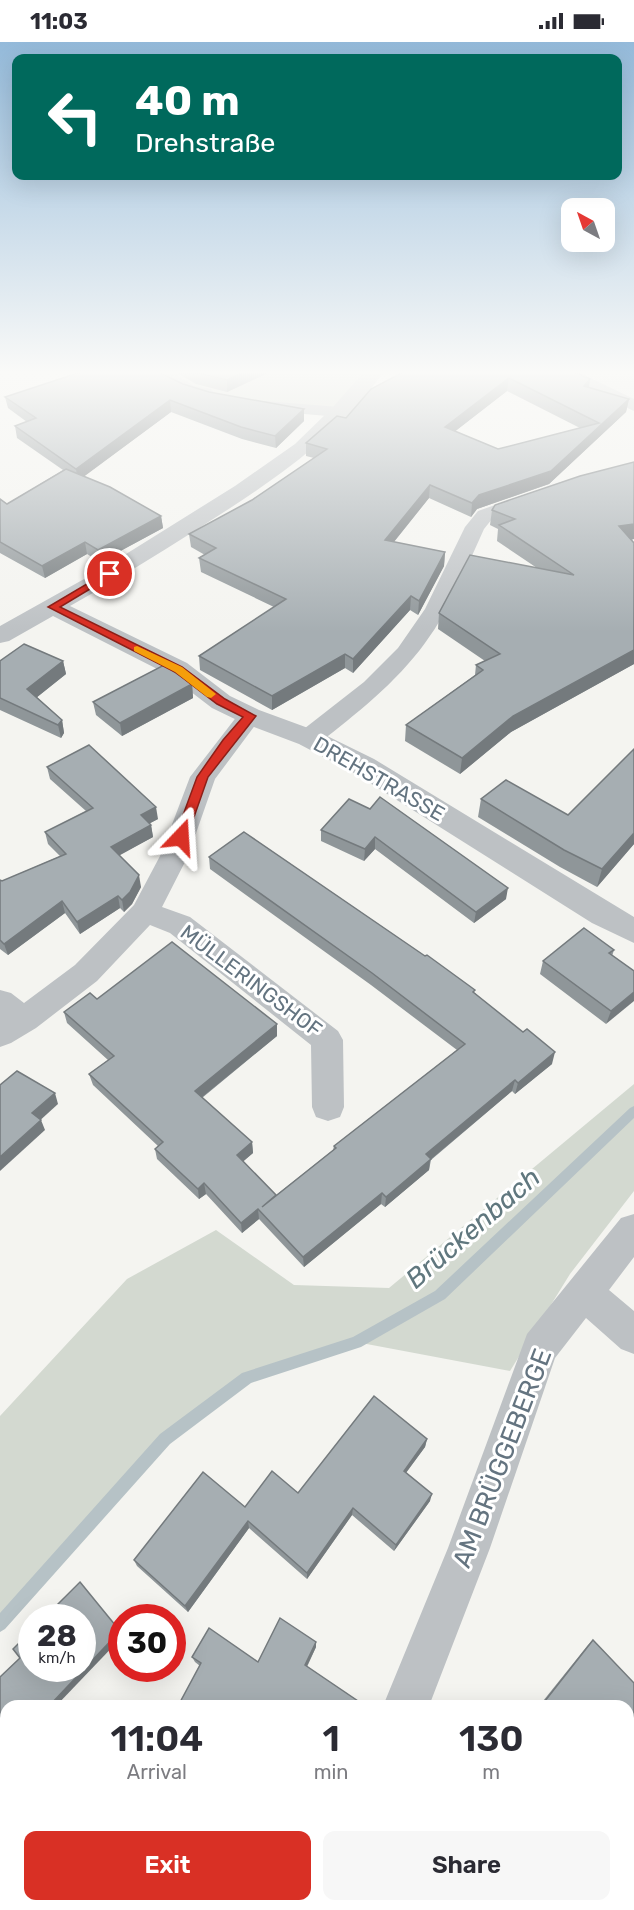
<!DOCTYPE html>
<html lang="en">
<head>
<meta charset="utf-8">
<style>
	:root { --surface:#fff; --page:#f7f7f7; --text:#2b2b33; --muted:#7c7c81; --accent:#d93025 }
	body { margin:0; font-family:Rubik,sans-serif; background:var(--page); color:var(--text); height:100vh; display:flex; flex-direction:column; font-size:22px; white-space:nowrap }
	* { box-sizing:border-box; margin:0 }
	p { font-size:20px; color:var(--muted) }
	.icon { flex:none; width:33px; height:33px; fill:none; stroke:currentColor; stroke-width:2; stroke-linecap:round; stroke-linejoin:round }
	.map { position:relative; flex:1; overflow:hidden }
	.side { position:absolute; left:0px; top:1658px; width:634px; height:212px; display:flex; flex-direction:column; background:var(--surface); border-radius:18px 18px 0 0; box-shadow:0 6px 24px #0002 }
	.side>* { flex:none }
	.top-card { position:absolute; left:12px; top:12px; width:610px; height:126px; border-radius:12px; box-shadow:0 6px 24px #0002; background:#00695c; color:#fff; overflow:hidden }
	.needle { width:39px; rotate:320deg }
	.fabs { position:absolute; left:561px; top:156px; display:grid; gap:12px }
	.fabs a { display:grid; place-items:center; width:54px; height:54px; border-radius:12px; background:var(--surface); box-shadow:0 6px 24px #0002; font-size:30px }
	.speed { position:absolute; left:18px; top:1562px; display:flex; gap:12px; font-size:30px; font-weight:700; text-align:center }
	.speed>* { display:grid; place-content:center; width:78px; height:78px; border-radius:50%; background:var(--surface); box-shadow:0 6px 24px #0002; line-height:1 }
	.speed small { font-size:15px; font-weight:400 }
	.speed .limit { border:9px solid #d22; background:#fff; color:#111 }
	.pin { position:absolute; display:grid; place-items:center; width:51px; height:51px; color:#fff; margin:-26px; border:3px solid #fff; border-radius:50%; box-shadow:0 2px 6px #0007 }
	.me { position:absolute; width:66px; margin:-33px; rotate:20deg; stroke-linejoin:round; filter:drop-shadow(0 0 4px #0008) }
	.turn { display:flex; align-items:center; gap:21px; height:126px; padding:0 24px; font-size:27px }
	.turn .icon { width:78px; height:78px; stroke-width:2.5 }
	.turn b { display:block; font-size:42px; line-height:51px }
	.eta { display:flex; justify-content:space-evenly; align-items:center; height:102px; text-align:center }
	.eta b { font-size:36px; font-weight:600; line-height:42px }
	.cta { display:flex; gap:12px; margin-top:auto; padding:12px 24px }
	.cta a { flex:1; height:69px; border-radius:12px; background:var(--accent); color:#fff; font-size:24px; font-weight:600; line-height:69px; text-align:center }
	.cta a+a { background:var(--page); color:var(--text) }
	.status { display:flex; justify-content:space-between; align-items:center; height:42px; padding:0 30px; background:var(--surface); direction:ltr }
	.status svg { height:16px; fill:currentColor }
	.map>svg:first-child { display:block }
	.built { fill:#e5e6e4 }
	.green { fill:#d3d9d0 }
	.lines { fill:none; stroke-linecap:round; stroke-linejoin:round }
	.stream { fill:#b6c2c6; fill-rule:evenodd }
	.minor { fill:#bdc1c4; fill-rule:evenodd }
	.tertiary { fill:#bdc1c4; fill-rule:evenodd }
	.wall { fill:#8f9699; fill-rule:evenodd }
	.shaded-wall { fill:#747a7d }
	.building { fill:#a6aeb2; stroke:#747a7d; stroke-width:1.5; fill-rule:evenodd }
	.route { fill:#d93025; stroke:#8d1f18; stroke-width:1.5 }
	.slow { fill:#f59e0b }
	.labels { text-anchor:middle; stroke-width:6; stroke-linejoin:round; paint-order:stroke }
	.street-label { font-size:21px; fill:#647480; stroke:#fff }
	.near-street-label { font-size:26px; fill:#647480; stroke:#fff }
	.near-water-label { font-size:27px; font-style:italic; fill:#60777e; stroke:#fff }
</style>
</head>
<body>
<div class="status"><b>11:03</b><svg viewBox="0 0 49 12"><path d="M0 12V9h3v3zM5 12V6h3v6zM10 12V3h3v9zM15 12V0h3v12zM26 1h20v11H26zM47 4h2v5h-2z"/></svg></div>
<div class="map">
<svg width="634" height="1868" viewBox="0 0 634 1868">
	<rect width="100%" height="100%" fill="#f4f4f0"/>
	<path class="built" d="M 563,329 L 634,329 L 634,363 Z"/>
	<g class="green">
		<path d="M 160,329 L 367,329 L 374,330 L 339,370 L 253,363 L 189,348 Z"/>
		<path d="M 634,1042 L 634,1149 L 570,1232 L 510,1329 L 356,1300 L 247,1336 L 165,1397 L 0,1582 L 0,1374 L 127,1237 L 216,1188 L 294,1243 L 389,1246 Z"/>
	</g>
	<g class="lines">
		<path class="stream" d="M 634,1064 L 634,1076 L 445,1257 L 361,1305 L 251,1341 L 170,1402 L 5,1587 L 0,1590 L 0,1571 L 160,1392 L 242,1331 L 353,1295 L 435,1249 L 630,1066 Z"/>
		<g class="minor">
			<path d="M 152,329 L 171,329 L 194,344 L 211,347 L 214,351 L 211,355 C 194,359 161,343 152,329 Z"/>
			<path d="M 555,329 L 576,329 L 634,357 L 634,369 L 557,333 Z"/>
			<path d="M 264,359 L 339,365 L 345,366 L 348,370 L 345,374 L 339,375 L 258,368 L 255,364 L 258,360 Z"/>
			<path d="M 529,451 L 536,453 L 539,457 L 536,461 L 492,477 L 484,487 C 466,526 451,566 425,601 C 396,641 356,672 318,702 L 309,704 L 300,702 L 297,696 L 300,690 L 364,640 L 398,606 L 425,567 L 465,485 L 478,469 Z"/>
			<path d="M 250,666 L 259,669 L 262,674 L 215,737 L 188,814 L 162,865 L 190,875 L 338,989 L 343,998 L 344,1065 L 340,1075 L 328,1079 L 316,1075 L 312,1065 L 311,1003 L 170,891 L 150,883 L 97,939 L 36,986 L 11,1001 L 0,1005 L 0,948 L 11,951 L 24,961 L 75,923 L 134,863 L 160,814 L 190,735 L 241,669 Z"/>
			<path d="M 634,1172 L 634,1215 L 609,1248 L 634,1269 L 634,1312 L 621,1307 L 586,1276 L 555,1316 L 490,1506 L 429,1664 L 383,1664 L 448,1506 L 527,1292 L 621,1176 Z"/>
			<path d="M 303,1863 L 353,1863 L 352,1868 L 302,1868 Z"/>
		</g>
		<path class="tertiary" d="M 365,329 L 384,329 C 337,398 265,444 196,488 C 155,514 113,540 70,564 L 187,621 L 230,654 L 259,668 L 319,690 L 374,717 L 634,875 L 634,901 L 592,881 L 354,731 L 299,702 L 241,680 L 212,666 L 169,633 L 53,574 L 9,599 L 0,601 L 0,584 L 102,527 L 235,444 L 295,402 L 332,366 Z"/>
	</g>
	<g class="wall">
		<path d="M 174,329 L 272,329 L 227,350 L 196,342 Z"/>
		<path d="M 405,329 L 590,337 L 589,346 L 629,357 L 626,370 L 549,442 L 477,467 L 471,475 L 429,456 L 394,500 L 445,510 L 444,524 L 418,573 L 410,568 L 353,631 L 345,626 L 272,668 L 200,628 L 199,614 L 274,565 L 201,530 L 199,516 L 205,513 L 191,505 L 189,492 L 252,458 L 314,416 L 306,414 L 306,401 L 346,376 ZM 507,349 L 580,386 L 498,407 L 455,389 Z"/>
		<path d="M 162,332 L 183,342 L 209,350 L 304,367 L 304,379 L 276,406 L 242,397 L 171,370 L 84,434 L 161,474 L 163,486 L 100,520 L 87,512 L 45,536 L 0,511 L 0,457 L 7,462 L 63,428 L 17,396 L 15,384 L 27,380 L 8,366 L 5,355 Z"/>
		<path d="M 634,420 L 634,497 L 631,498 L 634,501 L 634,622 L 511,690 L 460,732 L 405,699 L 406,683 L 475,633 L 476,623 L 485,619 L 438,587 L 439,571 L 537,526 L 497,499 L 498,487 L 490,483 L 492,468 Z"/>
		<path d="M 0,619 L 63,619 L 66,632 L 37,655 L 62,678 L 64,691 L 61,696 L 0,668 Z"/>
		<path d="M 192,642 L 193,656 L 122,694 L 96,673 L 93,660 Z"/>
		<path d="M 634,707 L 634,802 L 597,845 L 560,825 L 478,775 L 481,757 L 568,773 Z"/>
		<path d="M 47,725 L 158,777 L 150,781 L 151,783 L 153,795 L 119,813 L 141,845 L 132,862 L 124,870 L 120,866 L 80,892 L 65,871 L 8,913 L 0,907 L 0,838 L 2,839 L 60,814 L 48,802 L 45,790 L 86,769 L 50,737 Z"/>
		<path d="M 349,757 L 506,857 L 474,881 L 375,807 L 364,819 L 321,799 L 321,788 Z"/>
		<path d="M 209,815 L 475,951 L 552,1022 L 515,1052 L 512,1049 L 431,1118 L 429,1128 L 385,1165 L 381,1162 L 304,1225 L 259,1177 L 242,1191 L 206,1152 L 199,1157 L 157,1117 L 155,1107 L 158,1104 L 93,1043 L 89,1032 L 108,1018 L 67,981 L 64,970 L 97,957 L 277,994 L 202,1056 L 252,1100 L 253,1111 L 243,1119 L 276,1153 L 333,1108 L 334,1104 L 457,1008 L 371,943 L 210,827 Z"/>
		<path d="M 614,908 L 612,914 L 634,929 L 606,982 L 540,932 L 543,919 Z"/>
		<path d="M 427,1397 L 425,1405 L 406,1431 L 430,1459 L 394,1509 L 352,1473 L 307,1537 L 249,1486 L 188,1570 L 137,1524 L 134,1518 L 245,1465 L 298,1451 Z"/>
		<path d="M 593,1598 L 628,1664 L 539,1664 L 588,1603 Z"/>
		<path d="M 316,1600 L 316,1605 L 307,1625 L 358,1659 L 357,1663 L 200,1624 L 195,1620 L 192,1615 L 258,1620 Z"/>
	</g>
	<g class="shaded-wall">
		<path d="M 246,329 L 272,329 L 227,350 L 227,338 Z"/>
		<path d="M 509,336 L 507,349 L 444,398 L 445,385 Z"/>
		<path d="M 590,337 L 588,350 L 584,344 Z"/>
		<path d="M 629,357 L 626,370 L 549,442 L 477,467 L 471,475 L 472,461 L 479,453 L 551,429 Z"/>
		<path d="M 170,358 L 171,370 L 78,439 L 76,427 Z"/>
		<path d="M 304,367 L 304,379 L 276,406 L 275,394 Z"/>
		<path d="M 430,443 L 429,456 L 384,512 L 385,498 Z"/>
		<path d="M 161,474 L 163,486 L 100,520 L 98,508 Z"/>
		<path d="M 634,482 L 634,497 L 616,500 L 619,484 Z"/>
		<path d="M 85,500 L 87,512 L 45,536 L 42,524 Z"/>
		<path d="M 445,510 L 444,524 L 418,573 L 419,559 Z"/>
		<path d="M 411,554 L 410,568 L 353,631 L 353,617 Z"/>
		<path d="M 634,608 L 634,622 L 511,690 L 460,732 L 462,716 L 513,674 Z"/>
		<path d="M 345,612 L 345,626 L 272,668 L 272,654 Z"/>
		<path d="M 63,619 L 66,632 L 31,660 L 27,647 Z"/>
		<path d="M 192,642 L 193,656 L 122,694 L 120,681 Z"/>
		<path d="M 62,678 L 64,691 L 61,696 L 58,683 Z"/>
		<path d="M 156,765 L 158,777 L 143,785 L 141,773 Z"/>
		<path d="M 151,783 L 153,795 L 113,817 L 111,805 Z"/>
		<path d="M 634,791 L 634,802 L 597,845 L 602,827 Z"/>
		<path d="M 375,795 L 375,807 L 364,819 L 365,807 Z"/>
		<path d="M 139,833 L 141,845 L 132,862 L 124,870 L 122,858 Z"/>
		<path d="M 508,846 L 506,857 L 474,881 L 476,870 Z"/>
		<path d="M 118,854 L 120,866 L 80,892 L 77,880 Z"/>
		<path d="M 62,859 L 65,871 L 8,913 L 4,902 Z"/>
		<path d="M 634,950 L 634,959 L 606,982 L 611,969 Z"/>
		<path d="M 277,982 L 277,994 L 196,1060 L 195,1049 Z"/>
		<path d="M 555,1010 L 552,1022 L 515,1052 L 518,1041 Z"/>
		<path d="M 515,1038 L 512,1049 L 430,1118 L 429,1128 L 385,1165 L 386,1155 L 426,1112 Z"/>
		<path d="M 55,1051 L 58,1062 L 36,1082 L 32,1071 Z"/>
		<path d="M 41,1078 L 45,1088 L 0,1129 L 0,1115 Z"/>
		<path d="M 252,1100 L 253,1111 L 238,1124 L 237,1113 Z"/>
		<path d="M 204,1141 L 206,1152 L 199,1157 L 198,1147 Z"/>
		<path d="M 382,1151 L 381,1162 L 304,1225 L 303,1215 Z"/>
		<path d="M 258,1167 L 259,1177 L 242,1191 L 241,1181 Z"/>
		<path d="M 427,1397 L 425,1405 L 402,1436 L 404,1429 Z"/>
		<path d="M 432,1452 L 430,1459 L 394,1509 L 396,1503 Z"/>
		<path d="M 353,1466 L 352,1473 L 307,1537 L 307,1531 Z"/>
		<path d="M 248,1479 L 249,1486 L 188,1570 L 185,1564 Z"/>
		<path d="M 120,1589 L 122,1592 L 122,1595 L 56,1664 L 49,1664 Z"/>
		<path d="M 316,1600 L 316,1605 L 305,1628 L 305,1623 Z"/>
		<path d="M 6,1734 L 6,1741 L 0,1747 L 0,1740 Z"/>
	</g>
	<g class="building">
		<path d="M 84,329 L 159,329 L 162,332 L 183,342 L 209,350 L 304,367 L 275,394 L 241,385 L 170,358 L 76,427 L 15,384 L 36,376 L 5,355 Z"/>
		<path d="M 192,329 L 246,329 L 227,338 L 195,330 Z"/>
		<path d="M 405,329 L 572,329 L 590,337 L 584,344 L 629,357 L 551,429 L 479,453 L 472,461 L 430,443 L 385,498 L 445,510 L 419,559 L 411,554 L 353,617 L 345,612 L 272,654 L 199,614 L 286,557 L 199,516 L 216,506 L 189,492 L 252,458 L 327,407 L 306,401 L 337,374 L 346,376 L 371,347 ZM 509,336 L 599,381 L 498,407 L 445,385 Z"/>
		<path d="M 634,420 L 634,482 L 619,484 L 634,501 L 634,608 L 513,674 L 462,716 L 406,683 L 483,628 L 476,623 L 500,612 L 439,571 L 470,513 L 574,533 L 499,483 L 515,477 L 492,468 L 495,463 L 580,434 Z"/>
		<path d="M 66,427 L 110,445 L 161,474 L 98,508 L 85,500 L 42,524 L 0,500 L 0,457 L 7,462 Z"/>
		<path d="M 24,602 L 63,619 L 27,647 L 62,678 L 58,683 L 0,656 L 0,619 Z"/>
		<path d="M 164,623 L 192,642 L 120,681 L 93,660 Z"/>
		<path d="M 89,703 L 156,765 L 141,773 L 151,783 L 111,805 L 139,833 L 130,850 L 122,858 L 118,854 L 77,880 L 62,859 L 4,902 L 0,898 L 0,838 L 2,839 L 66,812 L 45,790 L 93,766 L 47,725 Z"/>
		<path d="M 634,707 L 634,791 L 602,827 L 564,808 L 481,757 L 506,738 L 568,773 Z"/>
		<path d="M 380,755 L 508,846 L 476,870 L 375,795 L 365,807 L 321,788 L 349,757 L 370,767 Z"/>
		<path d="M 244,790 L 425,914 L 427,913 L 475,948 L 473,950 L 523,990 L 527,987 L 555,1010 L 518,1041 L 515,1038 L 426,1112 L 431,1117 L 386,1155 L 382,1151 L 303,1215 L 258,1167 L 241,1181 L 204,1141 L 198,1147 L 155,1107 L 163,1100 L 89,1032 L 114,1014 L 64,970 L 90,951 L 97,957 L 172,900 L 277,982 L 195,1049 L 252,1100 L 237,1113 L 276,1153 L 262,1165 L 336,1106 L 334,1104 L 465,1002 L 372,931 L 209,815 Z"/>
		<path d="M 584,886 L 614,908 L 609,911 L 634,929 L 634,950 L 611,969 L 543,919 Z"/>
		<path d="M 17,1029 L 55,1051 L 32,1071 L 41,1078 L 0,1115 L 0,1043 Z"/>
		<path d="M 374,1354 L 427,1397 L 404,1429 L 432,1452 L 396,1503 L 353,1466 L 307,1531 L 248,1479 L 185,1564 L 134,1518 L 203,1430 L 245,1465 L 272,1429 L 298,1451 Z"/>
		<path d="M 80,1540 L 120,1589 L 49,1664 L 6,1664 L 6,1734 L 0,1740 L 0,1635 L 20,1616 L 13,1607 L 32,1588 L 32,1626 L 82,1626 L 82,1575 L 45,1575 Z"/>
		<path d="M 280,1576 L 316,1600 L 305,1623 L 358,1659 L 356,1664 L 178,1664 L 201,1621 L 192,1615 L 209,1586 L 258,1620 Z"/>
		<path d="M 593,1598 L 634,1641 L 634,1752 L 628,1760 L 628,1664 L 541,1664 Z"/>
		<path d="M 159,1863 L 186,1863 L 189,1868 L 153,1868 Z"/>
		<path d="M 411,1863 L 460,1863 L 456,1868 L 414,1868 Z"/>
	</g>
	<linearGradient id="sky" x2="0" y2="1"><stop stop-color="#94bada"/><stop offset="0.56" stop-color="#fafaf8"/><stop offset="1" stop-color="#fafaf8" stop-opacity="0"/></linearGradient>
	<rect width="634" height="590" fill="url(#sky)"/>
	<path class="route" d="M 107,530 L 115,532 L 60,565 L 182,625 L 225,657 L 256,674 L 208,735 L 187,795 L 181,799 L 175,795 L 197,735 L 223,698 L 243,675 L 217,662 L 175,630 L 48,565 Z"/>
	<path class="slow" d="M 137,604 L 182,625 L 216,652 L 211,656 L 207,655 L 175,630 L 134,609 L 134,605 Z"/>
	<g class="labels">
		<g class="street-label">
			<text transform="translate(379 737) rotate(30)" y="7">DREHSTRASSE</text>
			<text transform="translate(251 939) rotate(37)" y="7">MÜLLERINGSHOF</text>
		</g>
		<g class="near-street-label">
			<text transform="translate(502 1416) rotate(-69)" y="9">AM BRÜGGEBERGE</text>
		</g>
		<g class="near-water-label">
			<text transform="translate(473 1186) rotate(-41)" y="9">Brückenbach</text>
		</g>
	</g>
</svg>
<div class="fabs">
<a><svg class="needle" viewBox="-14 -14 28 28"><path d="M0-13l5 13h-10z" fill="#e53935"/><path d="M0 13l5-13h-10z" fill="#7c7c81"/></svg></a>
</div>
<div class="speed"><div>28<small>km/h</small></div><div class="limit">30</div></div>
<div class="pin" style="left:110px;top:532px;background:#d93025"><svg class="icon" aria-label="arrive" viewBox="0 0 24 24"><path d="M6 21V4h12l-3 4 3 4H6"/></svg></div>
<svg class="me" style="left:181px;top:795px" viewBox="-20 -20 40 40"><path d="M0-17L14 15 0 8-14 15z" fill="#d93025" stroke="#fff" stroke-width="4"/></svg>
<div class="top-card">
<div class="turn"><svg class="icon" aria-label="left" viewBox="0 0 24 24"><path d="M17 20v-9H6M10 6l-5 5 5 5"/></svg><div><b>40 m</b>Drehstraße</div></div>
</div>
<section class="side">
<div class="eta">
<div><b>11:04</b><p>Arrival</p></div>
<div><b>1</b><p>min</p></div>
<div><b>130</b><p>m</p></div>
</div>
<div class="cta"><a>Exit</a><a>Share</a></div>
</section>
</div>
</body>
</html>
